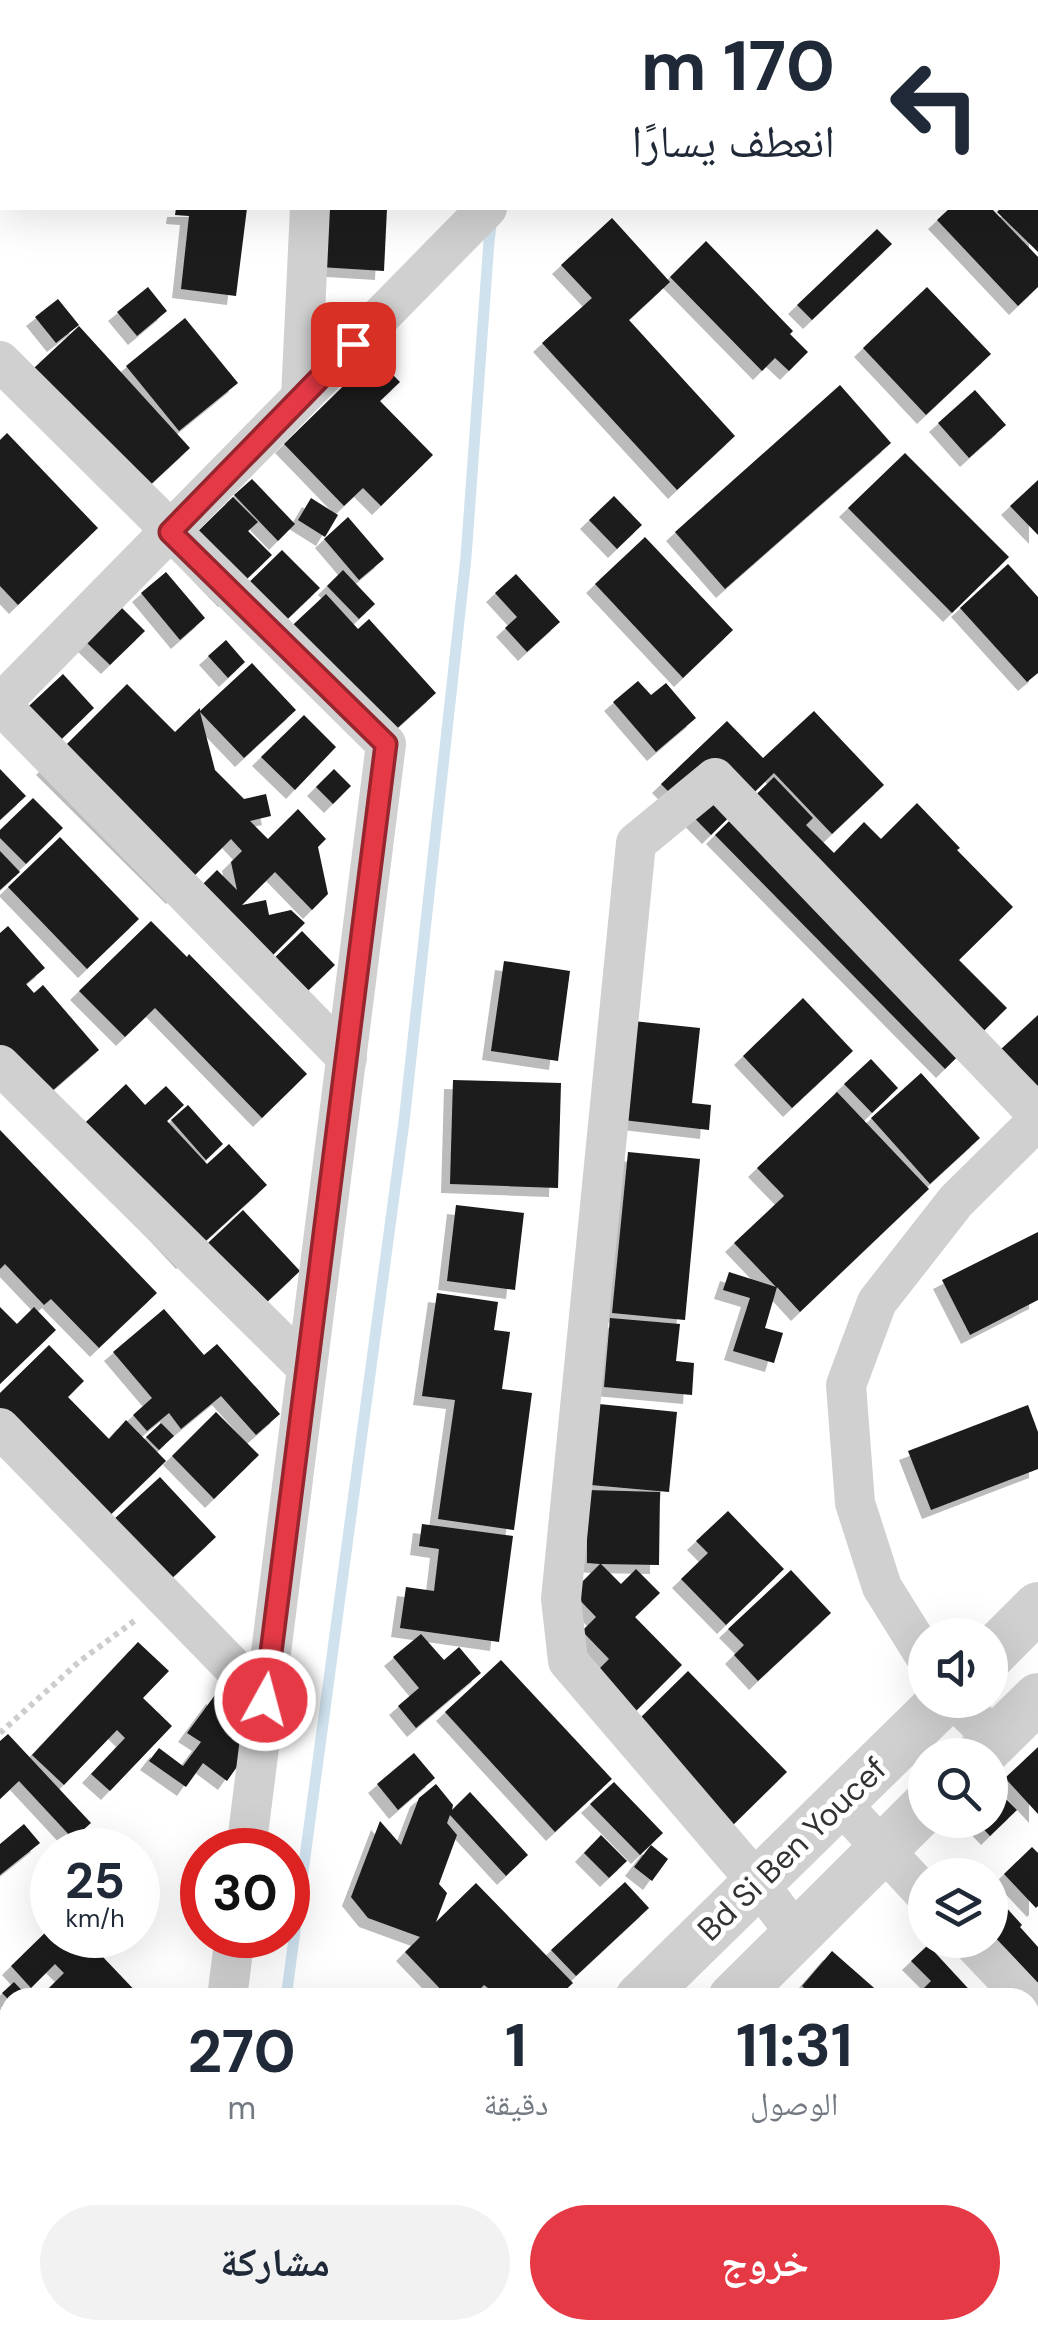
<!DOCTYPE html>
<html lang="ar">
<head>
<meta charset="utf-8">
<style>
	:root { --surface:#fff; --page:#f2f2f3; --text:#1f2937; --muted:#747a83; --accent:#e63946 }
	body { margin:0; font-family:"DM Sans","Noto Naskh Arabic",sans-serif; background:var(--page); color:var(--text); direction:rtl; height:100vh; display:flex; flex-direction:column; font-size:38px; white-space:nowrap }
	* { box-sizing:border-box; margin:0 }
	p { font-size:32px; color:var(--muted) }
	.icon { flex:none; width:55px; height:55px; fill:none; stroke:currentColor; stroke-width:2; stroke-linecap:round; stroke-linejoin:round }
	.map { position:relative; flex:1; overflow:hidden; direction:ltr }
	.sheet { position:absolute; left:0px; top:1988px; width:1040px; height:352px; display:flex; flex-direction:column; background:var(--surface); border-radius:30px 30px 0 0; box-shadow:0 10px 40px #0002; direction:rtl }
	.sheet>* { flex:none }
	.banner { position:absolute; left:0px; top:0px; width:1040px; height:210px; box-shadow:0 10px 40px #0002; direction:rtl; background:#fff; color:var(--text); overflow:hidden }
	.fabs { position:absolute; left:908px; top:1618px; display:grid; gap:20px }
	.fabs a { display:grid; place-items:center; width:100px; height:100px; border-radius:50%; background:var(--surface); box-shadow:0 10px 40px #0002; font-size:50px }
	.speed { position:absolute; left:30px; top:1828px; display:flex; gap:20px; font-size:50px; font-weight:700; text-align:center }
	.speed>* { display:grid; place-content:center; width:130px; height:130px; border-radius:50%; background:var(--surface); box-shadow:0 10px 40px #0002; line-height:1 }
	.speed small { font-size:25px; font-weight:400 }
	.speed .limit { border:15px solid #d22; background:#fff; color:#111 }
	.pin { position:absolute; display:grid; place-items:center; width:85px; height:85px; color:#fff; margin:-42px; border-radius:20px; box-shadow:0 5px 15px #0006 }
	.me { position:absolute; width:110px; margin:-55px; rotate:7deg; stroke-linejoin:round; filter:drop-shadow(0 0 8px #0008) }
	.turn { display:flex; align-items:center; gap:35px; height:210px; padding:0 40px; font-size:45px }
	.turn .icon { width:130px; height:130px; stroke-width:2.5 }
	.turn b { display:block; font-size:70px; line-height:85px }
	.eta { display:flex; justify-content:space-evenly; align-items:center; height:170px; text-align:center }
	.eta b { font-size:60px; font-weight:700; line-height:70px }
	.cta { display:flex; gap:20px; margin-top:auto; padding:20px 40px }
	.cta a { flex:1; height:115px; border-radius:60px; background:var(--accent); color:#fff; font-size:40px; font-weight:700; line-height:115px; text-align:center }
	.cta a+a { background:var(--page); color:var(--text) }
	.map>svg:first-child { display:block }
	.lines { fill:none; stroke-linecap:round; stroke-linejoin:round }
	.stream { stroke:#cfe2ee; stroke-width:11 }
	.building { fill:#1a1a1a; filter:url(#shadow) }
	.path { stroke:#cdcdcd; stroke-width:6; stroke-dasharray:5 5; stroke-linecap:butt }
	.minor { stroke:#d0d0d0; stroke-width:40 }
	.tertiary { stroke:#d0d0d0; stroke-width:50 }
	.route-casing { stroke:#96252e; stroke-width:25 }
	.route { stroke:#e63946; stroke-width:18 }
	.labels { text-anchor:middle; stroke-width:10; stroke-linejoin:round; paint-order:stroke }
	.street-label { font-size:32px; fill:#333; stroke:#fff }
</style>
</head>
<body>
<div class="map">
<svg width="1038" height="2338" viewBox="0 0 1038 2338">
	<defs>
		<filter id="shadow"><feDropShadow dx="-9" dy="9" stdDeviation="0" flood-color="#0004"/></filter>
	</defs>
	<rect width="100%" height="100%" fill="#fff"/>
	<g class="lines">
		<g class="stream">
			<path d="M 528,2 L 528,0"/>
			<path d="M 286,1998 L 404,1122 L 466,557 L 489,241 L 492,219"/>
			<path d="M 236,2338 L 237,2330"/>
		</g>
	</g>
	<g class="building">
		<path d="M 176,208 L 247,208 L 236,296 L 181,289 L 189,216 L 175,215 Z"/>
		<path d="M 307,208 L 387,208 L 384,271 L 304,266 Z"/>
		<path d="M 950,208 L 991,208 L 1038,257 L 1038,287 L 1018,306 L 937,220 Z"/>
		<path d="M 1001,208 L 1038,208 L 1038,252 L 997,212 Z"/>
		<path d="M 612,218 L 670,282 L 629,320 L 735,436 L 677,490 L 542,343 L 592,298 L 561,265 Z"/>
		<path d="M 877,229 L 892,244 L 812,320 L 797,305 Z"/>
		<path d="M 706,241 L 793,331 L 790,334 L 808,352 L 789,371 L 775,358 L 762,371 L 670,277 Z"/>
		<path d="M 148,287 L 167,311 L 137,336 L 117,312 Z"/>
		<path d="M 927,287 L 991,354 L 926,415 L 863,348 Z"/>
		<path d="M 58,299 L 79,325 L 56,343 L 35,317 Z"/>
		<path d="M 185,318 L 238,383 L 179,431 L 126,366 Z"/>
		<path d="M 79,326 L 190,448 L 147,488 L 34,368 Z"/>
		<path d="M 374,356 L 400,382 L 380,401 L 433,455 L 381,506 L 363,488 L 344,506 L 284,444 Z"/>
		<path d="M 840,385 L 891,443 L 725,589 L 675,532 Z"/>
		<path d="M 975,390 L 1006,425 L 969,458 L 938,423 Z"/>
		<path d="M 7,433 L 98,528 L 18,605 L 0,586 L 0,440 Z"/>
		<path d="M 905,453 L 1009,557 L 952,613 L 848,508 Z"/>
		<path d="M 252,479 L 295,524 L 278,541 L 234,495 Z"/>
		<path d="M 1038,480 L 1038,535 L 1010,506 Z"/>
		<path d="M 614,496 L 642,525 L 617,549 L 589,520 Z"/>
		<path d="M 233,497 L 258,522 L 248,531 L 272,555 L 227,598 L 180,549 Z"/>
		<path d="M 311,498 L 338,515 L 325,537 L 298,520 Z"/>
		<path d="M 348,517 L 384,559 L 359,580 L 324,539 Z"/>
		<path d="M 645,537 L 733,630 L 683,678 L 595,584 Z"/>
		<path d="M 282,550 L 320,588 L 273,633 L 236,595 Z"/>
		<path d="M 1008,564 L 1038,597 L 1038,673 L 1027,682 L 960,608 Z"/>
		<path d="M 343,570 L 375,604 L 359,619 L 327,586 Z"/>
		<path d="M 166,572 L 205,618 L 180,640 L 141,593 Z"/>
		<path d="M 516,574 L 560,622 L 527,652 L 505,628 L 517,617 L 495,593 Z"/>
		<path d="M 326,594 L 358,629 L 369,619 L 436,693 L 381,743 L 282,635 Z"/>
		<path d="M 122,608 L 145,631 L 110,665 L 86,642 Z"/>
		<path d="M 226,640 L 245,662 L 228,678 L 208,656 Z"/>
		<path d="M 252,663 L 296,710 L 244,758 L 200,712 L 215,770 L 244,799 L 266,794 L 271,816 L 250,821 L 268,839 L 298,809 L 326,839 L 318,847 L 328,894 L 312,910 L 275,872 L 242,905 L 266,900 L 269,915 L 291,910 L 305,923 L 259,969 L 188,899 L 217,870 L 237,890 L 231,862 L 242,851 L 231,839 L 175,895 L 45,766 L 127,684 L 175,732 L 200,708 L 200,711 Z"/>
		<path d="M 63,674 L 94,708 L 47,753 L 15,719 Z"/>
		<path d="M 638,681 L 651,695 L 666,683 L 696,718 L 656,752 L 613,702 Z"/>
		<path d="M 814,711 L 884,785 L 832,834 L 774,773 L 711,835 L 661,784 L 727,721 L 763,758 Z"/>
		<path d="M 304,715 L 336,747 L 295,790 L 261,757 Z"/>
		<path d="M 0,769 L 26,796 L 0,820 Z"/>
		<path d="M 334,769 L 351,786 L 333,804 L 316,787 Z"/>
		<path d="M 774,777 L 813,818 L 806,825 L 834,853 L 864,822 L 881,839 L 917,803 L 960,848 L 957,850 L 1013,907 L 959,960 L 1007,1008 L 945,1069 L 715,835 Z"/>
		<path d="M 33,798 L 63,828 L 26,864 L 0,838 L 0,830 Z"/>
		<path d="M 60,837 L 139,919 L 87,969 L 8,887 Z"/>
		<path d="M 0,851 L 20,872 L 0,890 Z"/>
		<path d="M 151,921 L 187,957 L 189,954 L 307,1074 L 262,1118 L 155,1008 L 125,1037 L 79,991 Z"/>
		<path d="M 8,926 L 45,968 L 26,984 L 34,993 L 43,985 L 99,1050 L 44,1098 L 0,1053 L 0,933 Z"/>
		<path d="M 302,931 L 335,965 L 294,1004 L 261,971 Z"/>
		<path d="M 504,961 L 570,971 L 558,1061 L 491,1051 Z"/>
		<path d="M 803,998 L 853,1051 L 792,1108 L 743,1056 Z"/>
		<path d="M 1038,1015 L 1038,1115 L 988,1061 Z"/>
		<path d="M 633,1021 L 700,1028 L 692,1103 L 711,1105 L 709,1130 L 623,1120 Z"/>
		<path d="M 871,1059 L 898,1088 L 872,1113 L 844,1084 Z"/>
		<path d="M 921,1073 L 980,1138 L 930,1184 L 871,1118 Z"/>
		<path d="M 453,1080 L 561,1083 L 558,1188 L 450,1184 Z"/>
		<path d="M 126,1084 L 145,1105 L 166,1086 L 184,1105 L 167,1121 L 207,1164 L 229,1144 L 267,1185 L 185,1260 L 70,1137 Z"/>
		<path d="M 837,1092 L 929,1189 L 800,1312 L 777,1287 L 765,1328 L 783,1333 L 774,1363 L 733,1351 L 750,1298 L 723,1290 L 729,1272 L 776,1287 L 734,1243 L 784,1196 L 757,1168 Z"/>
		<path d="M 188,1105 L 223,1144 L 206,1160 L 171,1120 Z"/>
		<path d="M 0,1130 L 157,1293 L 99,1348 L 51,1299 L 44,1305 L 5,1264 L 0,1269 Z"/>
		<path d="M 628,1152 L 700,1159 L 685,1320 L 612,1313 Z"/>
		<path d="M 456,1205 L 524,1213 L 515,1290 L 447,1281 Z"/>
		<path d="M 243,1210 L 300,1271 L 250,1318 L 193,1257 Z"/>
		<path d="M 1038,1232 L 1038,1300 L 970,1335 L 942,1280 Z"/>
		<path d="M 437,1293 L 498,1302 L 494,1330 L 510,1332 L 502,1389 L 532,1393 L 514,1530 L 438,1519 L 455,1400 L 422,1396 Z"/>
		<path d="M 0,1307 L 17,1324 L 34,1307 L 56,1330 L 0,1384 Z"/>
		<path d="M 164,1309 L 204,1355 L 217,1344 L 280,1414 L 256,1435 L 221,1396 L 181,1429 L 169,1413 L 147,1431 L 133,1415 L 152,1398 L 113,1352 Z"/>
		<path d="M 610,1318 L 680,1324 L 676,1361 L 694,1363 L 692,1395 L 604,1387 Z"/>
		<path d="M 49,1345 L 84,1381 L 68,1397 L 109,1439 L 126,1420 L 166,1461 L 100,1525 L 0,1422 L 0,1393 Z"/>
		<path d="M 599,1404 L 677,1412 L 669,1492 L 591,1485 Z"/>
		<path d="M 1028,1405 L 1038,1432 L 1038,1469 L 931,1510 L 908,1451 Z"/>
		<path d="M 216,1412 L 259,1455 L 214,1499 L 172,1456 Z"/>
		<path d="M 161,1423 L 174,1436 L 159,1450 L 146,1437 Z"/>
		<path d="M 160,1477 L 216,1537 L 169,1581 L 112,1521 Z"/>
		<path d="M 587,1490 L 660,1492 L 659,1565 L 601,1564 L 621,1584 L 636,1569 L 660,1593 L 635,1617 L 682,1665 L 630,1717 L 591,1677 L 609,1659 L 582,1631 L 596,1617 L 572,1592 L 600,1564 L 587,1563 Z"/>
		<path d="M 728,1511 L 784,1569 L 726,1625 L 681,1579 L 708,1553 L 696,1541 Z"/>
		<path d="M 422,1524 L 513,1536 L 499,1642 L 400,1628 L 406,1587 L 434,1591 L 439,1549 L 419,1546 Z"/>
		<path d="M 791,1570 L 831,1613 L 758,1681 L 734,1655 L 744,1645 L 728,1629 Z"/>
		<path d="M 421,1634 L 444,1660 L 459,1647 L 481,1673 L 416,1728 L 398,1706 L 419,1688 L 393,1657 Z"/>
		<path d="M 138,1642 L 169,1671 L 143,1698 L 172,1726 L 110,1791 L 91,1774 L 125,1738 L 117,1730 L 64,1785 L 32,1755 Z"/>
		<path d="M 501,1660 L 612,1779 L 555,1832 L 445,1712 Z"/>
		<path d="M 688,1671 L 787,1772 L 730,1828 L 631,1727 Z"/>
		<path d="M 215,1695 L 263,1730 L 227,1781 L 203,1763 L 186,1787 L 149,1761 L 159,1748 L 183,1766 L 201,1742 L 187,1733 Z"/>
		<path d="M 8,1734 L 91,1823 L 73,1839 L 19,1781 L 0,1799 L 0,1741 Z"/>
		<path d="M 1038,1747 L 1038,1814 L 1005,1778 Z"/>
		<path d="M 414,1753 L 435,1778 L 398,1810 L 377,1784 Z"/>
		<path d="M 614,1782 L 663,1833 L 640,1855 L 590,1804 Z"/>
		<path d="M 436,1784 L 453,1805 L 452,1810 L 470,1792 L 528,1855 L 506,1876 L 450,1815 L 447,1823 L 457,1835 L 439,1884 L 447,1893 L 436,1922 L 476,1883 L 573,1983 L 557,1998 L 478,1998 L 488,1988 L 484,1985 L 471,1998 L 449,1998 L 405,1952 L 420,1937 L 368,1918 L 351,1897 L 380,1821 L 401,1845 L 419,1798 Z"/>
		<path d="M 999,1792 L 1017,1810 L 990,1836 L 975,1820 L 990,1820 L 990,1800 Z"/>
		<path d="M 24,1824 L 40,1843 L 0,1875 L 0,1844 Z"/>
		<path d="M 601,1835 L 627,1861 L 609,1878 L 584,1853 Z"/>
		<path d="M 651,1845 L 668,1859 L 652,1881 L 634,1867 Z"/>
		<path d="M 1032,1847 L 1038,1853 L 1038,1906 L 1036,1908 L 1004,1874 Z"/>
		<path d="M 625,1882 L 649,1908 L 576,1976 L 551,1950 Z"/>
		<path d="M 995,1895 L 1022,1925 L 1020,1927 L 1038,1947 L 1038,1998 L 990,1940 L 990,1900 Z"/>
		<path d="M 52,1926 L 52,1935 L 82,1935 L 142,1998 L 39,1998 L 64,1973 L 55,1964 L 31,1988 L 11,1966 Z"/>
		<path d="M 928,1945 L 977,1998 L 914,1998 L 931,1981 L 911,1961 Z"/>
		<path d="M 832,1951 L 881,1994 L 879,1998 L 843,1998 L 835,1990 L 828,1998 L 815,1998 L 802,1986 Z"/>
		<path d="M 14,1982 L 29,1998 L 10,1998 L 10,2001 L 2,1993 Z"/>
		<path d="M 1030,2050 L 1038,2058 L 1038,2119 L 1030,2127 Z"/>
		<path d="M 1038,2125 L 1038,2204 L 1030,2196 L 1030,2133 Z"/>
		<path d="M 0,2175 L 10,2187 L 10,2295 L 7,2298 L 0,2290 Z"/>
		<path d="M 1038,2216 L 1038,2320 L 1030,2312 L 1030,2224 Z"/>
		<path d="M 85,2330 L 129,2330 L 122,2336 L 124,2338 L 84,2338 L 80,2334 Z"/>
		<path d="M 472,2330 L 566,2330 L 557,2338 L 480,2338 Z"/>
		<path d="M 702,2330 L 733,2330 L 739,2338 L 704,2338 L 700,2332 Z"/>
		<path d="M 750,2330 L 795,2330 L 802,2338 L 810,2330 L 876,2330 L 884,2338 L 758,2338 Z"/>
		<path d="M 940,2330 L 978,2330 L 970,2338 L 948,2338 Z"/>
		<path d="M 993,2330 L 1018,2330 L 1026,2338 L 985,2338 Z"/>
	</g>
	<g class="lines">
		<path class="path" d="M 0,1733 L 80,1661 L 137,1619"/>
		<g class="minor">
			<path d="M 319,2 L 319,0"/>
			<path d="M 687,2 L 690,0"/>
			<path d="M 0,361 L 386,744 L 246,1850"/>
			<path d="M 301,397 L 310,208"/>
			<path d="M 0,704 L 487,208"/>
			<path d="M 0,704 L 347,1058"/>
			<path d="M 0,1065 L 307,1368"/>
			<path d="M 0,1428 L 265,1700"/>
			<path d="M 925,1656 L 882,1587 L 855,1503 L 846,1385 L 877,1302 L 956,1201 L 1038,1120"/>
			<path d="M 955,1700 L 996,1740"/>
			<path d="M 840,1803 L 925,1894"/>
			<path d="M 796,1934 L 758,1883 L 568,1661 L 561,1599 L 636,843 L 715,778 L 1038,1115"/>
			<path d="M 970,1940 L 1025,1998"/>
			<path d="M 227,1998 L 235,1935"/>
			<path d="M 922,2330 L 930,2338"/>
			<path d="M 333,2338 L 338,2330"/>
		</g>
		<g class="tertiary">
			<path d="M 990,1655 L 1038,1607"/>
			<path d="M 980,1755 L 1038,1698"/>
			<path d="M 640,1998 L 944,1700"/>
			<path d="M 733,1998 L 925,1807"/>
			<path d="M 0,2086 L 10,2096"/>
		</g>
	</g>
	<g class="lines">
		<defs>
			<path id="route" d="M 265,1700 L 386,744 L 170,532 L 353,344"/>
		</defs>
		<use href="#route" class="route-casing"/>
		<use href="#route" class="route"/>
	</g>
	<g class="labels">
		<g class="street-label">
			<text transform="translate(792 1849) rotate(-44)" y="11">Bd Si Ben Youcef</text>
		</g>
	</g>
</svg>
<div class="fabs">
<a><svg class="icon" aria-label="sound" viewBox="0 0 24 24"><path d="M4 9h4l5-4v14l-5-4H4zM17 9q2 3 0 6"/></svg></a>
<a><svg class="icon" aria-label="search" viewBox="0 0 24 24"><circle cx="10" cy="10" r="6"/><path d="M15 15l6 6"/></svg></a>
<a><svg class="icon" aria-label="layers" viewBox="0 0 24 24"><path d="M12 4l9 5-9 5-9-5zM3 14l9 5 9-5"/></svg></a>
</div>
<div class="speed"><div>25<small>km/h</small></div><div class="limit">30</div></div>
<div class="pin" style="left:353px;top:344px;background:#d93025"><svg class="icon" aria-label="arrive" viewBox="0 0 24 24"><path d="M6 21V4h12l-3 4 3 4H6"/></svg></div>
<svg class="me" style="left:265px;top:1700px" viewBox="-20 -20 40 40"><circle r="17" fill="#e63946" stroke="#fff" stroke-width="3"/><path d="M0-11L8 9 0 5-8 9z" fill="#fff"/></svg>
<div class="banner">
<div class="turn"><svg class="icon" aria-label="left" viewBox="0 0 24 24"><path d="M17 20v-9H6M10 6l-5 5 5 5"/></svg><div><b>170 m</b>انعطف يسارًا</div></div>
</div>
<section class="sheet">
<div class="eta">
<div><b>11:31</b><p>الوصول</p></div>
<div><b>1</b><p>دقيقة</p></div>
<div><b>270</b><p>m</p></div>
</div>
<div class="cta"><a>خروج</a><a>مشاركة</a></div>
</section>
</div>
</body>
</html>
